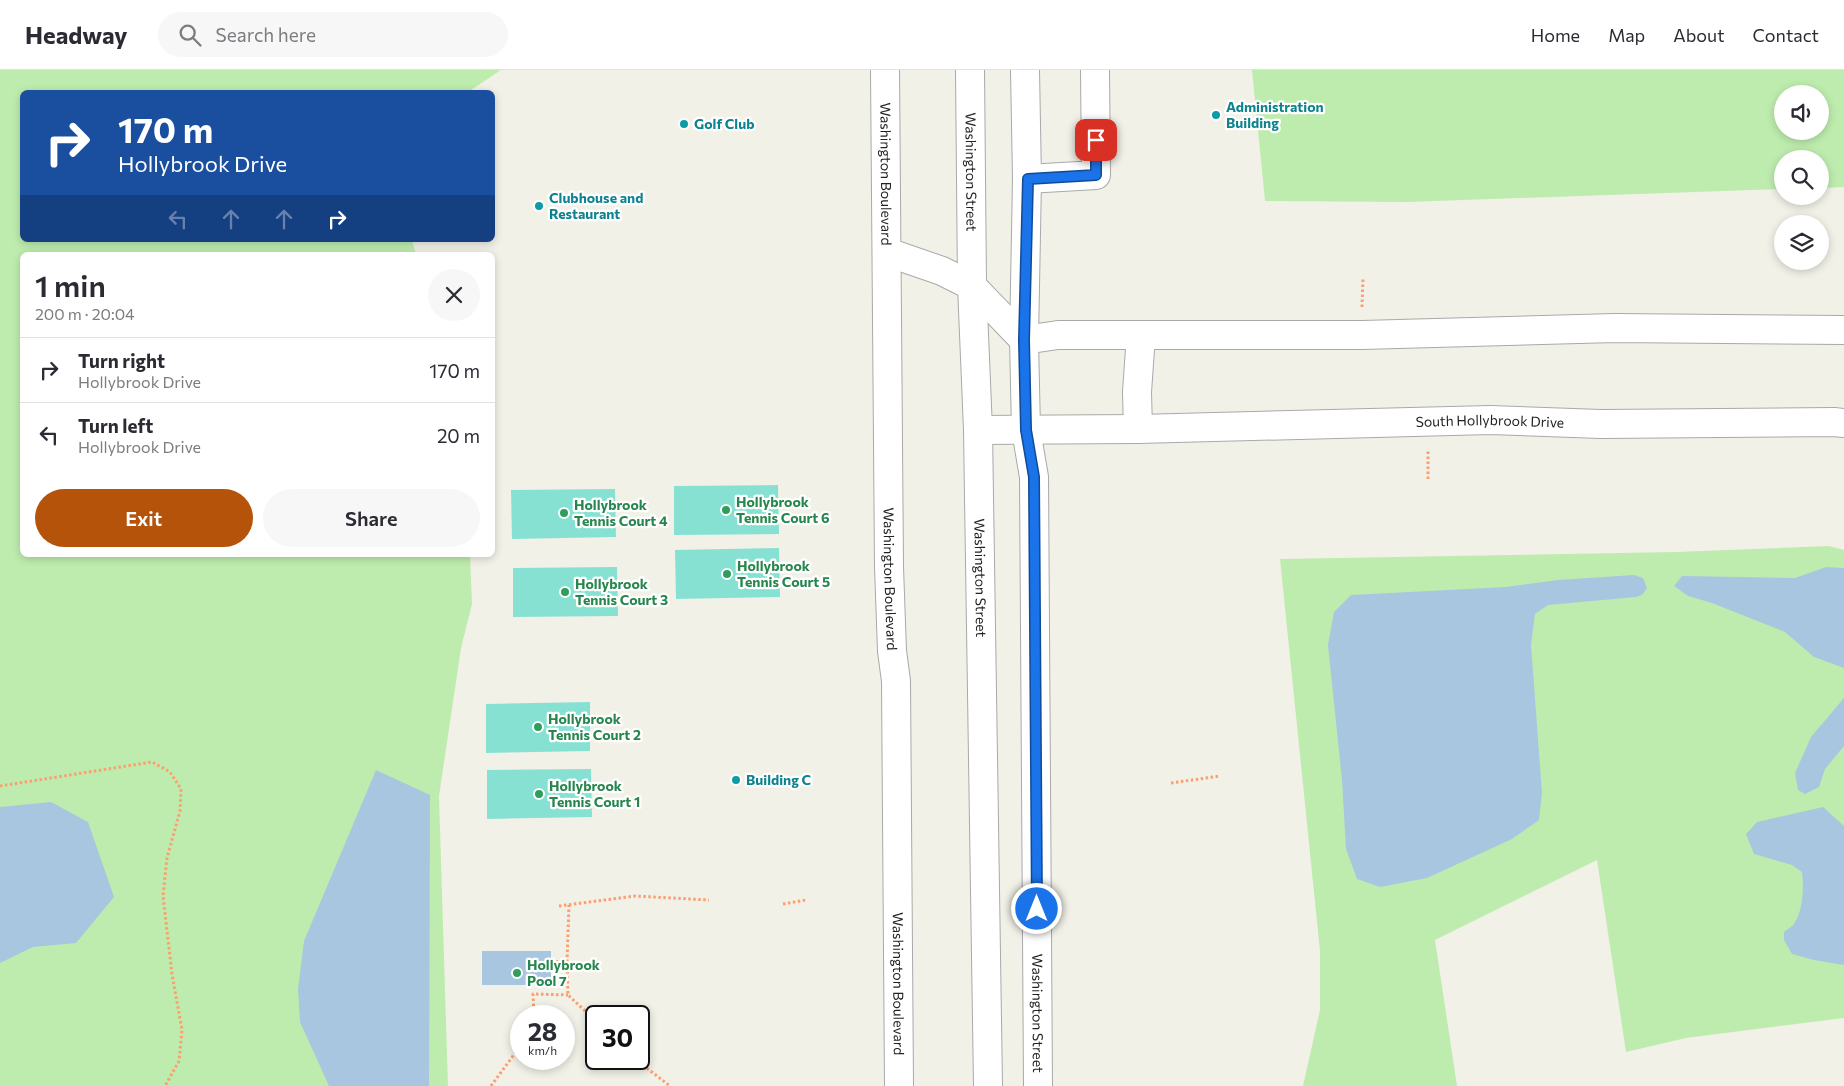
<!DOCTYPE html>
<html lang="en">
<head>
<meta charset="utf-8">
<style>
	:root { --surface:#fff; --page:#f7f7f7; --text:#2b2b33; --muted:#7c7c81; --line:#e1e1e2; --accent:#b45309 }
	body { margin:0; font-family:Commissioner,sans-serif; background:var(--page); color:var(--text); height:100vh; display:flex; flex-direction:column; font-size:19px; white-space:nowrap }
	* { box-sizing:border-box; margin:0 }
	p { font-size:16px; color:var(--muted) }
	.icon { flex:none; width:28px; height:28px; fill:none; stroke:currentColor; stroke-width:2; stroke-linecap:round; stroke-linejoin:round }
	.map { position:relative; flex:1; overflow:hidden }
	.side { position:absolute; left:20px; top:182px; width:475px; height:305px; display:flex; flex-direction:column; background:var(--surface); border-radius:8px; box-shadow:0 2px 8px #0003 }
	.side>* { flex:none }
	.guide { position:absolute; left:20px; top:20px; width:475px; height:152px; border-radius:8px; box-shadow:0 2px 8px #0003; background:#1a4fa0; color:#fff; overflow:hidden }
	.fabs { position:absolute; left:1774px; top:15px; display:grid; gap:10px }
	.fabs a { display:grid; place-items:center; width:55px; height:55px; border-radius:50%; background:var(--surface); box-shadow:0 2px 8px #0003; font-size:25px }
	.speed { position:absolute; left:510px; top:935px; display:flex; gap:10px; font-size:25px; font-weight:700; text-align:center }
	.speed>* { display:grid; place-content:center; width:65px; height:65px; border-radius:50%; background:var(--surface); box-shadow:0 2px 8px #0003; line-height:1 }
	.speed small { font-size:12px; font-weight:400 }
	.speed .limit { border:2px solid #111; border-radius:8px; background:#fff; color:#111 }
	.pin { position:absolute; display:grid; place-items:center; width:42px; height:42px; color:#fff; margin:-21px; border-radius:10px; box-shadow:0 2px 8px #0006 }
	.me { position:absolute; width:55px; margin:-28px; rotate:0deg; stroke-linejoin:round; filter:drop-shadow(0 0 4px #0008) }
	.turn { display:flex; align-items:center; gap:18px; height:105px; padding:0 15px; font-size:22px }
	.turn .icon { width:65px; height:65px; stroke-width:2.5 }
	.turn b { display:block; font-size:35px; line-height:42px }
	.lanes { display:flex; align-items:center; height:48px; padding:0 15px; background:#0003; justify-content:center; gap:25px; direction:ltr }
	.lanes .off { opacity:.35 }
	.round { display:grid; place-items:center; flex:none; width:52px; height:52px; border-radius:26px; background:var(--page) }
	.headline { display:flex; align-items:center; justify-content:space-between; height:85px; padding:0 15px }
	h1 { font-size:30px; font-weight:600; line-height:38px }
	.button { display:flex; gap:10px; margin-top:auto; padding:10px 15px }
	.button a { flex:1; height:58px; border-radius:30px; background:var(--accent); color:#fff; font-size:20px; font-weight:600; line-height:58px; text-align:center }
	.button a+a { background:var(--page); color:var(--text) }
	ul { padding:0; list-style:none }
	li { display:flex; align-items:center; gap:15px; height:65px; padding:0 15px; border-top:1px solid var(--line) }
	li div { flex:1 }
	li b { display:block; font-size:19px }
	li em { font-style:normal }
	header { display:flex; align-items:center; gap:30px; box-sizing:border-box; height:70px; padding:0 25px; background:var(--surface); border-bottom:1px solid var(--line) }
	header strong { font-size:24px }
	nav { display:flex; gap:28px; margin-inline-start:auto; font-size:18px }
	.search { width:350px; height:45px; background:var(--page); display:flex; align-items:center; gap:12px; box-sizing:border-box; padding:0 18px; border-radius:28px; color:var(--muted); font-size:19px }
	.map>svg:first-child { display:block }
	.grass { fill:#beecae; fill-rule:evenodd }
	.pitch { fill:#86e1d3 }
	.water { fill:#a9c6e0 }
	.lines { fill:none; stroke-linecap:round; stroke-linejoin:round }
	.minor-casing { stroke:#a9a9a9; stroke-width:30 }
	.path { stroke:#fc9f6f; stroke-width:3; stroke-dasharray:2.5 2.5; stroke-linecap:butt }
	.minor { stroke:#fff; stroke-width:28 }
	.route-casing { stroke:#114b97; stroke-width:12 }
	.route { stroke:#1a73e8; stroke-width:9 }
	.culture-dot { fill:#0f9aa8; stroke:#fff; stroke-width:2 }
	.leisure-dot { fill:#2e9e5b; stroke:#fff; stroke-width:2 }
	.labels { text-anchor:middle; stroke-width:4.5; stroke-linejoin:round; paint-order:stroke }
	.culture-label { font-size:14px; font-weight:bold; fill:#0d838f; stroke:#fff; text-anchor:start }
	.street-label { font-size:14px; fill:#222; stroke:#fff }
	.leisure-label { font-size:14px; font-weight:bold; fill:#27864d; stroke:#fff; text-anchor:start }
</style>
</head>
<body>
<header>
<strong>Headway</strong>
<div class="search"><svg class="icon" aria-label="search" viewBox="0 0 24 24"><circle cx="10" cy="10" r="6"/><path d="M15 15l6 6"/></svg>Search here</div>
<nav><a>Home</a><a>Map</a><a>About</a><a>Contact</a></nav>
</header>
<div class="map">
<svg width="1844" height="1016" viewBox="0 0 1844 1016">
	<rect width="100%" height="100%" fill="#f2f1e8"/>
	<g class="grass">
		<path d="M 0,0 L 501,0 L 468,22 L 22,22 L 22,170 L 412,170 L 416,185 L 22,185 L 22,485 L 470,485 L 472,534 L 461,578 L 439,726 L 448,1016 L 0,1016 Z"/>
		<path d="M 1252,0 L 1844,0 L 1844,117 L 1820,118 L 1820,89 L 1782,89 L 1782,119 L 1406,132 L 1265,131 ZM 1782,24 L 1820,24 L 1820,61 L 1782,61 Z"/>
		<path d="M 1829,476 L 1844,480 L 1844,948 L 1686,968 L 1626,982 L 1597,790 L 1435,870 L 1457,1016 L 1303,1016 L 1320,940 L 1320,881 L 1280,489 L 1676,482 Z"/>
	</g>
	<g class="pitch">
		<path d="M 778,415 L 779,464 L 674,465 L 674,416 Z"/>
		<path d="M 615,419 L 616,467 L 512,469 L 511,420 Z"/>
		<path d="M 779,478 L 780,527 L 676,529 L 675,480 Z"/>
		<path d="M 617,497 L 618,546 L 513,547 L 513,498 Z"/>
		<path d="M 590,632 L 590,681 L 486,683 L 486,634 Z"/>
		<path d="M 591,699 L 592,747 L 487,749 L 487,700 Z"/>
	</g>
	<g class="water">
		<path d="M 1826,497 L 1844,498 L 1844,598 L 1814,587 L 1785,562 L 1712,533 L 1688,526 L 1674,516 L 1682,506 L 1795,508 Z"/>
		<path d="M 1634,505 L 1643,508 L 1647,518 L 1642,525 L 1636,527 L 1548,535 L 1535,544 L 1531,575 L 1542,723 L 1539,750 L 1512,769 L 1427,808 L 1380,817 L 1357,809 L 1346,779 L 1342,710 L 1328,575 L 1334,542 L 1351,525 L 1506,517 L 1558,510 Z"/>
		<path d="M 1844,628 L 1844,676 L 1825,699 L 1819,717 L 1805,724 L 1798,720 L 1795,703 L 1811,667 Z"/>
		<path d="M 376,700 L 430,725 L 429,1016 L 329,1016 L 300,952 L 298,919 L 304,871 Z"/>
		<path d="M 51,732 L 88,752 L 114,827 L 76,873 L 33,877 L 0,893 L 0,737 Z"/>
		<path d="M 1823,737 L 1844,756 L 1844,895 L 1814,890 L 1792,884 L 1784,870 L 1784,862 C 1787,859 1792,857 1794,854 C 1803,841 1804,817 1802,802 L 1792,795 L 1754,784 L 1746,764 L 1757,752 Z"/>
		<rect x="482" y="881" width="69" height="34"/>
	</g>
	<g class="lines">
		<defs>
			<g id="minor">
				<path id="s1" d="M 885,0 L 889,497 L 892,581 L 896,611 L 899,1016"/>
				<path id="s2" d="M 970,0 L 972,216 L 978,360 L 988,1016"/>
				<path id="s3" d="M 1025,0 L 1027,109 L 1024,270 L 1026,360 L 1034,407 L 1038,1016"/>
				<path d="M 1027,109 L 1096,105 L 1095,0"/>
				<path d="M 887,182 L 942,201 L 972,216 L 1024,270 L 1058,265 L 1362,265 L 1615,258 L 1844,260"/>
				<path d="M 1138,359 L 1137,322 L 1141,265"/>
				<path id="s4" d="M 978,360 L 1138,359 L 1490,350 L 1601,354 L 1834,352 L 1844,353"/>
			</g>
		</defs>
		<use href="#minor" class="minor-casing"/>
		<g class="path">
			<path d="M 1362,237 L 1363,208"/>
			<path d="M 1428,409 L 1428,380"/>
			<path d="M 1171,713 L 1220,706"/>
			<path d="M 0,716 L 152,692 L 170,702 L 181,719 L 180,741 L 167,788 L 163,826 L 172,904 L 182,960 L 179,991 L 165,1016"/>
			<path d="M 783,834 L 806,830"/>
			<path d="M 559,836 L 635,826 L 709,830"/>
			<path d="M 567,891 L 568,925 L 596,951"/>
			<path d="M 551,892 L 567,891 L 569,835"/>
			<path d="M 534,946 L 533,924 L 568,925"/>
			<path d="M 635,989 L 670,1016"/>
			<path d="M 491,1016 L 521,975"/>
		</g>
		<use href="#minor" class="minor"/>
	</g>
	<g class="lines">
		<defs>
			<path id="route" d="M 1037,839 L 1034,407 L 1026,360 L 1024,270 L 1028,109 L 1096,105 L 1096,70"/>
		</defs>
		<use href="#route" class="route-casing"/>
		<use href="#route" class="route"/>
	</g>
	<g class="culture-dot">
		<circle cx="1216" cy="45" r="5"/>
		<circle cx="684" cy="54" r="5"/>
		<circle cx="539" cy="136" r="5"/>
		<circle cx="736" cy="710" r="5"/>
	</g>
	<g class="leisure-dot">
		<circle cx="726" cy="440" r="5"/>
		<circle cx="564" cy="443" r="5"/>
		<circle cx="727" cy="504" r="5"/>
		<circle cx="565" cy="522" r="5"/>
		<circle cx="538" cy="657" r="5"/>
		<circle cx="539" cy="724" r="5"/>
		<circle cx="517" cy="903" r="5"/>
	</g>
	<g class="labels">
		<g class="culture-label">
			<text x="1226" y="42">Administration<tspan x="1226" dy="16">Building</tspan></text>
			<text x="694" y="59">Golf Club</text>
			<text x="549" y="133">Clubhouse and<tspan x="549" dy="16">Restaurant</tspan></text>
			<text x="746" y="715">Building C</text>
		</g>
		<g class="street-label">
			<text dy="5" stroke="none"><textPath href="#s1" startOffset="104">Washington Boulevard</textPath></text>
			<text dy="5" stroke="none"><textPath href="#s2" startOffset="102">Washington Street</textPath></text>
			<text dy="5" stroke="none"><textPath href="#s4" startOffset="512">South Hollybrook Drive</textPath></text>
			<text dy="5" stroke="none"><textPath href="#s1" startOffset="509">Washington Boulevard</textPath></text>
			<text dy="5" stroke="none"><textPath href="#s2" startOffset="508">Washington Street</textPath></text>
			<text dy="5" stroke="none"><textPath href="#s1" startOffset="914">Washington Boulevard</textPath></text>
			<text dy="5" stroke="none"><textPath href="#s3" startOffset="944">Washington Street</textPath></text>
		</g>
		<g class="leisure-label">
			<text x="736" y="437">Hollybrook<tspan x="736" dy="16">Tennis Court 6</tspan></text>
			<text x="574" y="440">Hollybrook<tspan x="574" dy="16">Tennis Court 4</tspan></text>
			<text x="737" y="501">Hollybrook<tspan x="737" dy="16">Tennis Court 5</tspan></text>
			<text x="575" y="519">Hollybrook<tspan x="575" dy="16">Tennis Court 3</tspan></text>
			<text x="548" y="654">Hollybrook<tspan x="548" dy="16">Tennis Court 2</tspan></text>
			<text x="549" y="721">Hollybrook<tspan x="549" dy="16">Tennis Court 1</tspan></text>
			<text x="527" y="900">Hollybrook<tspan x="527" dy="16">Pool 7</tspan></text>
		</g>
	</g>
</svg>
<div class="fabs">
<a><svg class="icon" aria-label="sound" viewBox="0 0 24 24"><path d="M4 9h4l5-4v14l-5-4H4zM17 9q2 3 0 6"/></svg></a>
<a><svg class="icon" aria-label="search" viewBox="0 0 24 24"><circle cx="10" cy="10" r="6"/><path d="M15 15l6 6"/></svg></a>
<a><svg class="icon" aria-label="layers" viewBox="0 0 24 24"><path d="M12 4l9 5-9 5-9-5zM3 14l9 5 9-5"/></svg></a>
</div>
<div class="speed"><div>28<small>km/h</small></div><div class="limit">30</div></div>
<div class="pin" style="left:1096px;top:70px;background:#d93025"><svg class="icon" aria-label="arrive" viewBox="0 0 24 24"><path d="M6 21V4h12l-3 4 3 4H6"/></svg></div>
<svg class="me" style="left:1037px;top:839px" viewBox="-20 -20 40 40"><circle r="17" fill="#1a73e8" stroke="#fff" stroke-width="3"/><path d="M0-11L8 9 0 5-8 9z" fill="#fff"/></svg>
<div class="guide">
<div class="turn"><svg class="icon" aria-label="right" viewBox="0 0 24 24"><path d="M7 20v-9h11M14 6l5 5-5 5"/></svg><div><b>170 m</b>Hollybrook Drive</div></div>
<div class="lanes"><svg class="icon off" aria-label="left" viewBox="0 0 24 24"><path d="M17 20v-9H6M10 6l-5 5 5 5"/></svg><svg class="icon off" aria-label="ahead" viewBox="0 0 24 24"><path d="M12 20V5M6 11l6-6 6 6"/></svg><svg class="icon off" aria-label="ahead" viewBox="0 0 24 24"><path d="M12 20V5M6 11l6-6 6 6"/></svg><svg class="icon" aria-label="right" viewBox="0 0 24 24"><path d="M7 20v-9h11M14 6l5 5-5 5"/></svg></div>
</div>
<section class="side">
<div class="headline"><div><h1>1 min</h1><p>200 m · 20:04</p></div><a class="round"><svg class="icon" aria-label="close" viewBox="0 0 24 24"><path d="M6 6l12 12M18 6L6 18"/></svg></a></div>
<ul>
<li><svg class="icon" aria-label="right" viewBox="0 0 24 24"><path d="M7 20v-9h11M14 6l5 5-5 5"/></svg><div><b>Turn right</b><p>Hollybrook Drive</p></div><em>170 m</em></li>
<li><svg class="icon" aria-label="left" viewBox="0 0 24 24"><path d="M17 20v-9H6M10 6l-5 5 5 5"/></svg><div><b>Turn left</b><p>Hollybrook Drive</p></div><em>20 m</em></li>
</ul>
<div class="button"><a>Exit</a><a>Share</a></div>
</section>
</div>
</body>
</html>
